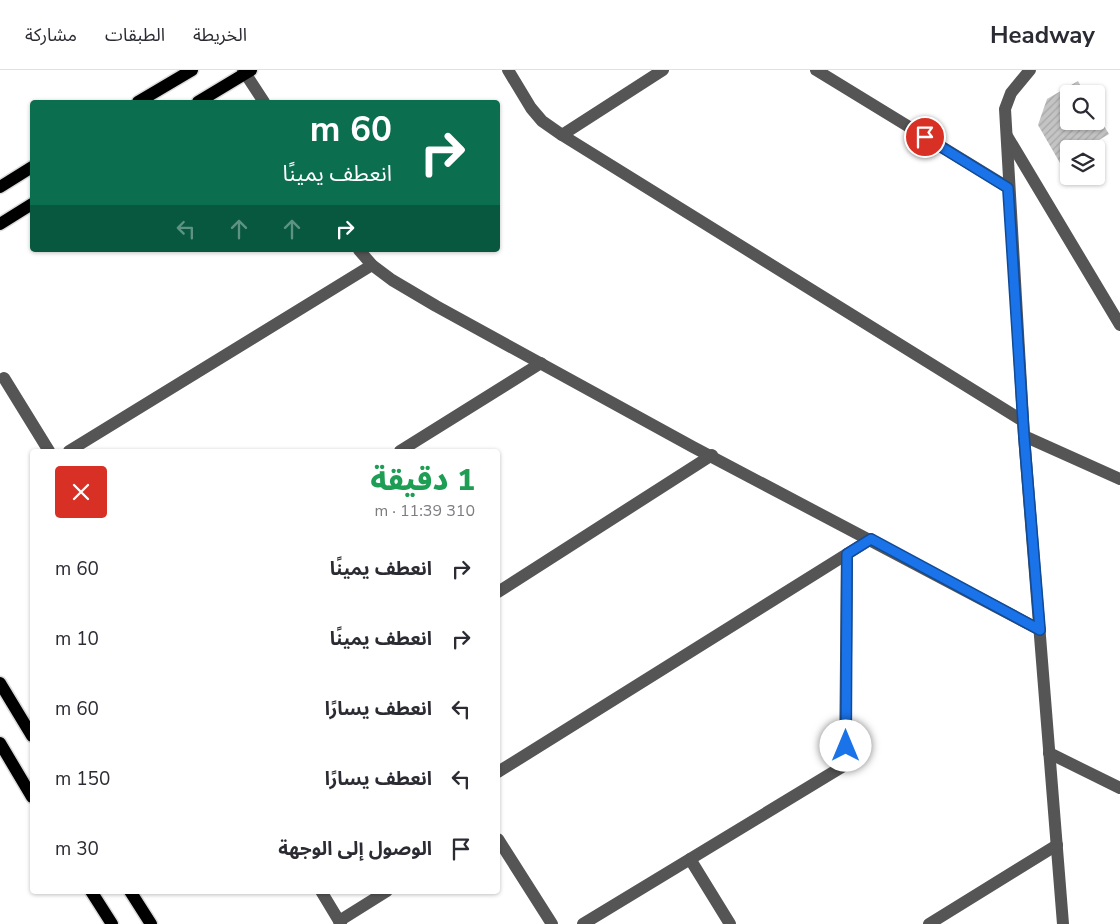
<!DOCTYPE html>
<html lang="ar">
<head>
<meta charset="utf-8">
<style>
	:root { --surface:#fff; --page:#f2f2f3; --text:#2b2b33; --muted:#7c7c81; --line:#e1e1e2 }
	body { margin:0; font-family:"Nunito Sans","Noto Sans Arabic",sans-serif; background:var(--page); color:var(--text); direction:rtl; height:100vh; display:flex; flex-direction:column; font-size:19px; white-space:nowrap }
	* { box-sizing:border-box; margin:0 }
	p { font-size:16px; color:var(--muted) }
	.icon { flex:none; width:28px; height:28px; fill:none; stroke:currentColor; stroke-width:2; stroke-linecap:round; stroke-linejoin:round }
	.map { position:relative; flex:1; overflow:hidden; direction:ltr }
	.side { position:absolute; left:30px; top:379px; width:470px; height:445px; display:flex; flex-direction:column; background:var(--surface); border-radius:5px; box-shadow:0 1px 4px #0004; direction:rtl }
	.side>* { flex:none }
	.guide { position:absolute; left:30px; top:30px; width:470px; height:152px; border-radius:5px; box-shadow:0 1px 4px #0004; direction:rtl; background:#0b6e4f; color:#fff; overflow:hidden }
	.fabs { position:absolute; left:1060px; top:15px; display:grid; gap:10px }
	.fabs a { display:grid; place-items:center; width:45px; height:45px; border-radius:5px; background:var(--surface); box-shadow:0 1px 4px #0004; font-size:25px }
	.pin { position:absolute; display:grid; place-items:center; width:42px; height:42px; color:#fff; margin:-21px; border:2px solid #fff; border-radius:50%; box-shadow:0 1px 5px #0007 }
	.me { position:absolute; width:55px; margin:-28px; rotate:0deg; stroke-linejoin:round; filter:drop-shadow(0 0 4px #0008) }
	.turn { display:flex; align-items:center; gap:18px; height:105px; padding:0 25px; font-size:22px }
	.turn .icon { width:65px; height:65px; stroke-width:2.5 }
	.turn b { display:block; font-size:35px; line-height:42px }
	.lanes { display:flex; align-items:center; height:48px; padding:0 25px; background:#0003; justify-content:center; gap:25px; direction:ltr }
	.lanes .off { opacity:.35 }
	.round { display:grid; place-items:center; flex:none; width:52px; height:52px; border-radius:5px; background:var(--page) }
	.summary { display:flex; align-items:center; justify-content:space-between; height:85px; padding:0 25px }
	h1 { font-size:30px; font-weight:800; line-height:38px; color:#1e9e55 }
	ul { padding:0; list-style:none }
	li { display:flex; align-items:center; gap:15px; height:70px; padding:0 25px }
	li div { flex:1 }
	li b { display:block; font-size:19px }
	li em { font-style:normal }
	header { display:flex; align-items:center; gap:30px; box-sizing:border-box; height:70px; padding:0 25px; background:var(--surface); border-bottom:1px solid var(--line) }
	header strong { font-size:24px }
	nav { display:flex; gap:28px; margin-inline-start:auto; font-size:18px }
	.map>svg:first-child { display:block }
	.building { fill:url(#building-hatch) }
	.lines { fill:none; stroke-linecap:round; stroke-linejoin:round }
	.major-casing { stroke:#dbdbdb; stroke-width:15 }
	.minor { stroke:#555; stroke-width:12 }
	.major { stroke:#000; stroke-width:12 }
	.route-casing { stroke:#114b97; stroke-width:12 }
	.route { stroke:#1a73e8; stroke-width:9 }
</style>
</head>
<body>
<header>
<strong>Headway</strong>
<nav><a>الخريطة</a><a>الطبقات</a><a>مشاركة</a></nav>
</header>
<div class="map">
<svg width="1120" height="854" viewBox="0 0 1120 854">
	<defs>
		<pattern id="building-hatch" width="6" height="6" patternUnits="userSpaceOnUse" patternTransform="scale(1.25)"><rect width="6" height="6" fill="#c4c4c4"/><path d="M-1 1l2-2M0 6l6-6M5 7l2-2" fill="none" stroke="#a7a7a7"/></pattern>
	</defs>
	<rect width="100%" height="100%" fill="#fff"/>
	<path class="building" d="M 1078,11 L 1085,24 L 1069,24 L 1069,51 L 1096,51 L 1096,43 L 1109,64 L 1084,79 L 1069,79 L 1069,88 L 1060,93 L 1038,55 L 1047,29 Z"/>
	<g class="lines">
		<defs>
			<g id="major">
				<path d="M 138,32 L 192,0"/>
				<path d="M 198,32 L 251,0"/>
				<path d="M 0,117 L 32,97"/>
				<path d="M 0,154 L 32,134"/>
				<path d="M 0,613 L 32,666"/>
				<path d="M 0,673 L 32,727"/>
				<path d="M 91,821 L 112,854"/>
				<path d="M 130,821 L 151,854"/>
			</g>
		</defs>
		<use href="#major" class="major-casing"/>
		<g class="minor">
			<path d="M 243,0 L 264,32"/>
			<path d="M 508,0 L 531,38 L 542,51 L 562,65 L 1023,351"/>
			<path d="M 816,0 L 1009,118"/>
			<path d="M 1030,0 L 1011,23 L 1005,39 L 1024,366 L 1063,854"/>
			<path d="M 562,65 L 663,0"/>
			<path d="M 1007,66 L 1120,255"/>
			<path d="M 359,180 L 372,195 L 392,210 L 436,236 L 693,377 L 1040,560"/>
			<path d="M 4,308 L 49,381"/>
			<path d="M 1024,366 L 1120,409"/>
			<path d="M 69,381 L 372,195"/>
			<path d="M 400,381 L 541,293"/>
			<path d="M 498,522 L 712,385"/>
			<path d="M 1049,683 L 1120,718"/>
			<path d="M 498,702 L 871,469"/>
			<path d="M 498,769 L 552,854"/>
			<path d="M 690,789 L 730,854"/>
			<path d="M 321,821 L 341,854"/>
			<path d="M 339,851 L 387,821"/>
			<path d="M 583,854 L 845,695 L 847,484"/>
			<path d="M 929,854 L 1057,775"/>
		</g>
		<use href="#major" class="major"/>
	</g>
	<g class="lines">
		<defs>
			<path id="route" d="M 846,676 L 847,484 L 871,469 L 1040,560 L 1024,366 L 1008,118 L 925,67"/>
		</defs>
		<use href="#route" class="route-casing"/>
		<use href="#route" class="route"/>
	</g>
</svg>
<div class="fabs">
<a><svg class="icon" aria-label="search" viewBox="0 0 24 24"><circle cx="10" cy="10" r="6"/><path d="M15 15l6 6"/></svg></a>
<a><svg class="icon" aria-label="layers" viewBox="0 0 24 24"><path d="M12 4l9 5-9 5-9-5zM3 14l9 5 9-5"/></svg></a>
</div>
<div class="pin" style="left:925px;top:67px;background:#d93025"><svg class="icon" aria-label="arrive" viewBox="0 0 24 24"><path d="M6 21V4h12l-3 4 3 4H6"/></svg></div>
<svg class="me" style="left:846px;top:676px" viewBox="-20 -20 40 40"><circle r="19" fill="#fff"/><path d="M0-13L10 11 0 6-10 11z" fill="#1a73e8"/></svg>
<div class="guide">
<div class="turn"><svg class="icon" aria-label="right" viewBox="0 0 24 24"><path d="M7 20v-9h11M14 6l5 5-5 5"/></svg><div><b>60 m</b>انعطف يمينًا</div></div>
<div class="lanes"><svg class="icon off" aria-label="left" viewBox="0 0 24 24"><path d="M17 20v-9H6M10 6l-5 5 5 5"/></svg><svg class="icon off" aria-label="ahead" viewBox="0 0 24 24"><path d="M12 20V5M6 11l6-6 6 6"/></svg><svg class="icon off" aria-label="ahead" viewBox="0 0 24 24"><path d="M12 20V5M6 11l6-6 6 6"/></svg><svg class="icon" aria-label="right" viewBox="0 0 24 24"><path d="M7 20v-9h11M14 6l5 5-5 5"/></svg></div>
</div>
<section class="side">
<div class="summary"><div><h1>1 دقيقة</h1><p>310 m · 11:39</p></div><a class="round" style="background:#d93025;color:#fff"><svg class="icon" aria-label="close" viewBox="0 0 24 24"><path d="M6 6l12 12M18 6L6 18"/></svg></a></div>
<ul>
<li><svg class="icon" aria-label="right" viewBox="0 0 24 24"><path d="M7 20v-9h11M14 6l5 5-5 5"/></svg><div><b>انعطف يمينًا</b></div><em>60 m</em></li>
<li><svg class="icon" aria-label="right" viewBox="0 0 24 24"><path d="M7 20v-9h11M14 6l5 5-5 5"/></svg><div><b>انعطف يمينًا</b></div><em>10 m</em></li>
<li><svg class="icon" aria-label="left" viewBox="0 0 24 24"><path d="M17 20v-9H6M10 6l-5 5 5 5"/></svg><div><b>انعطف يسارًا</b></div><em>60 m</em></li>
<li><svg class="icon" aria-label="left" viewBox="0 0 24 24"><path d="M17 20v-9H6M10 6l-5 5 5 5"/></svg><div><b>انعطف يسارًا</b></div><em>150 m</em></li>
<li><svg class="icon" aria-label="arrive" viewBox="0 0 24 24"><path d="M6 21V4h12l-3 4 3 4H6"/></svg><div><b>الوصول إلى الوجهة</b></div><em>30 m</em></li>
</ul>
</section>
</div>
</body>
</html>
